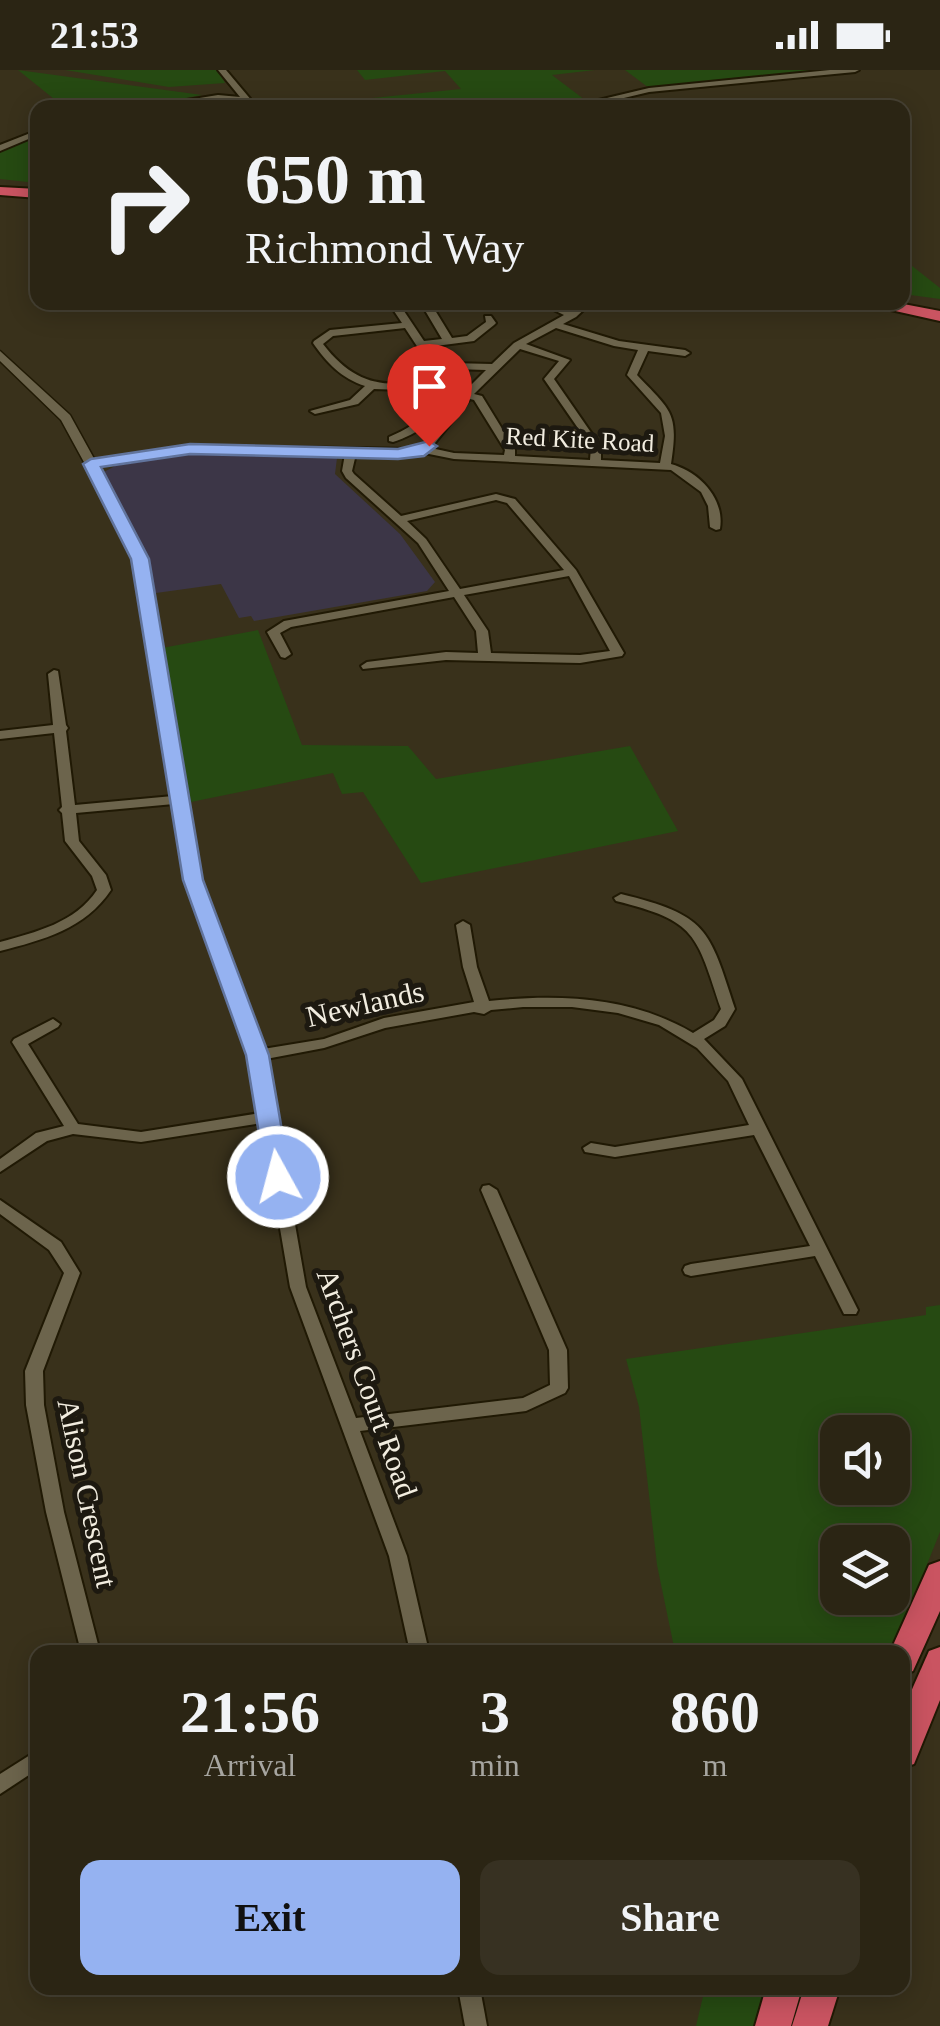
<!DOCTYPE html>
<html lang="en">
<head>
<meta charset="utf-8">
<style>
	:root { --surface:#2b2514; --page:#373122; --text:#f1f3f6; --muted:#a6a5a0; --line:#474234; --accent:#95b2f1 }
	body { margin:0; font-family:Georgia,serif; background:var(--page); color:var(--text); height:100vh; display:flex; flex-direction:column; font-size:38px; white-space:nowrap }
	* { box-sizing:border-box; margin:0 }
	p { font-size:32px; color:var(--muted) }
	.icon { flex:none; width:55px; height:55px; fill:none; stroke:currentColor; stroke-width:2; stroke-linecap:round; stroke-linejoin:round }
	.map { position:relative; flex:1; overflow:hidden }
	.panel { position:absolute; left:30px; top:1575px; width:880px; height:350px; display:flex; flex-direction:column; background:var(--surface); border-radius:20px; box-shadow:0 5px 25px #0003,0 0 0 2px var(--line) }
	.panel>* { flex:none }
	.top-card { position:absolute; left:30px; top:30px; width:880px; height:210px; border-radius:20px; box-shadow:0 5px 25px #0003,0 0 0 2px var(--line); background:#2b2514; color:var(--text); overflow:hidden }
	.fabs { position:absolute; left:820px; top:1345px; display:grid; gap:20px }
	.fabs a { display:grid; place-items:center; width:90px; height:90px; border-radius:20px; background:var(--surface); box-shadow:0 5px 25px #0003,0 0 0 2px var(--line); font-size:50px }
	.pin { position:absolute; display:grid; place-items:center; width:85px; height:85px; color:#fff; margin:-102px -42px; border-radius:50% 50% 50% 0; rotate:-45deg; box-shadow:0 0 10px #0007 }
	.pin .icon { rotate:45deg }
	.me { position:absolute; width:110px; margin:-55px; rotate:353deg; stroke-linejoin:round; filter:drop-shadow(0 0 8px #0008) }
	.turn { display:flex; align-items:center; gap:35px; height:210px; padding:0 50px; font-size:45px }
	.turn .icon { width:130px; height:130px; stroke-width:2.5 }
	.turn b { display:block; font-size:70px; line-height:85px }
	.eta { display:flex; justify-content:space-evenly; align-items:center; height:170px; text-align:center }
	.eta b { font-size:60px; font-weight:800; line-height:70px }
	.action { display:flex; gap:20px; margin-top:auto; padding:20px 50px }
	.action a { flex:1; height:115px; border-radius:20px; background:var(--accent); color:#111; font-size:40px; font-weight:800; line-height:115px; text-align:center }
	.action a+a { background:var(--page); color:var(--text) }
	.status { display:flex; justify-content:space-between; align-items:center; height:70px; padding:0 50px; background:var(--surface); direction:ltr }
	.status svg { height:28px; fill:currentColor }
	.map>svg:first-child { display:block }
	.education { fill:#3c3647 }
	.green { fill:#264a12; fill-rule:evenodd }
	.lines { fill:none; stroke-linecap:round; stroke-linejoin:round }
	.minor-casing { stroke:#201904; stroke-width:4 }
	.tertiary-casing { stroke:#201904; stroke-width:3 }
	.trunk-casing { stroke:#201904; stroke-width:4 }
	.minor { fill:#6c644c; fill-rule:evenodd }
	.tertiary { fill:#6c644c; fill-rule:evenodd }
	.trunk { fill:#ca5461; fill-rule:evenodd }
	.route { fill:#95b2f1; stroke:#61749d; stroke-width:2.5 }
	.labels { text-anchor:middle; stroke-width:10; stroke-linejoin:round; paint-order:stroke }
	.far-street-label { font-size:25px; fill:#f2ede0; stroke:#1d1910 }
	.street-label { font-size:30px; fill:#f2ede0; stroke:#1d1910 }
</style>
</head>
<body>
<div class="status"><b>21:53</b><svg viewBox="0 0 49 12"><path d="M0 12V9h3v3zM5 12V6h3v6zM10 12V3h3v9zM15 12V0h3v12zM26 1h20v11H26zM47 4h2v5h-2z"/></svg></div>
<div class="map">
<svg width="940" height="1956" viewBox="0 0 940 1956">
	<rect width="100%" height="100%" fill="#39311b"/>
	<path class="education" d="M 188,384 L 337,388 L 335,404 L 400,464 L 435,512 L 427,521 L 254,551 L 251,546 L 239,548 L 221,514 L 156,523 L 104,402 L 115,396 Z"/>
	<g class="green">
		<path d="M 18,0 L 202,25 L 137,37 L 123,28 L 100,33 L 105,37 L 64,37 Z"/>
		<path d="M 65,0 L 218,0 L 225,13 L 169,17 Z"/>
		<path d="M 357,0 L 595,0 L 552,5 L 585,30 L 557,37 L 337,37 L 333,32 L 461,19 L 445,1 L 365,10 Z"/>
		<path d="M 625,0 L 821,0 L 649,18 Z"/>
		<path d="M 37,65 L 37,113 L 0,109 L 0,82 Z"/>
		<path d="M 902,188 L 940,218 L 940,229 L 903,224 Z"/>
		<path d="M 258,560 L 302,675 L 408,676 L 436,709 L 630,676 L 678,761 L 421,813 L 363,722 L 342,724 L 333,703 L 191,732 L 162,578 Z"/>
		<path d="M 940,1235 L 940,1462 L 892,1582 L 675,1582 L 657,1495 L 639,1337 L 626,1289 L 926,1245 L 926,1237 ZM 838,1362 L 892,1362 L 892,1418 L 838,1418 ZM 838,1472 L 892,1472 L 892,1528 L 838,1528 Z"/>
		<path d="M 705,1918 L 764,1918 L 757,1956 L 696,1956 Z"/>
	</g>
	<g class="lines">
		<defs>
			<g id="minor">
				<path d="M 218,0 L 226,0 L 258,38 L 249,38 L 246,33 C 209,28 176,38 138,38 L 218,25 L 240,27 Z"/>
				<path d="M 830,0 L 859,0 L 855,2 L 649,22 L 582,38 L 565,38 L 649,18 Z"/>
				<path d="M 38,60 L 38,65 L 0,81 L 0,75 Z"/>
				<path d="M 388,232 L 398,232 L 424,271 L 442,269 L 420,232 L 430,232 L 452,268 L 467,266 L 486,252 L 485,246 L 491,246 L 496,253 L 494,255 L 474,271 L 428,277 L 436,289 L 450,293 L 492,294 L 514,273 L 564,245 L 537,232 L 552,232 L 572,241 L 581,232 L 592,232 L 576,247 L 563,254 L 619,271 L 685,280 L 690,283 L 685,286 L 648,281 L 637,305 C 671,341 679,342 671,394 C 700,402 725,429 720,459 L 716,460 L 710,457 L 708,436 L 701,422 L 671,400 L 454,389 L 424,383 L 418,385 L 356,384 L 352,401 L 354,404 L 401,446 L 496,424 L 515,429 L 576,500 L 624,583 L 622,586 L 580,593 L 446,590 L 363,599 L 361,596 L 367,592 L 446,582 L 478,583 L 476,561 L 454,527 L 291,557 L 280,563 L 291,584 L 285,588 L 281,587 L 267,562 L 284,551 L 449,521 L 418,473 L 346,408 L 342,401 L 345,384 L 190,382 L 91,397 L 86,394 L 91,391 L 190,376 L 416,379 L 425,373 L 463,323 L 486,300 L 453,299 L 445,312 L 437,314 L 449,325 C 438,349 418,364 393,372 L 389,371 L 389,367 C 410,358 428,347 438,326 L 427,316 L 404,320 L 374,319 L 358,334 L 315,344 L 310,341 L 350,330 L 365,316 C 341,308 327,293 313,273 L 314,271 L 330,260 L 402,253 ZM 405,258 L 428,293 L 444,297 L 437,308 C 387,319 356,317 323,274 L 333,266 ZM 556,258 L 614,276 L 638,280 L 627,305 L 661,343 L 665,366 L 660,393 L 601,390 L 601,377 L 554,309 L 570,290 L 526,274 ZM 520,279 L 559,291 L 544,309 L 591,377 L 590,390 L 515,386 L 515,380 L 482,326 L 474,324 ZM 470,329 L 474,330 L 505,380 L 504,385 L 454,383 L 431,378 ZM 496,430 L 507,433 L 564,500 L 460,519 L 426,469 L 407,451 ZM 569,506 L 610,581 L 580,585 L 491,583 L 488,561 L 464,525 Z"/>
				<path d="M 157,578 L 163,582 L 200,810 L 263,979 L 324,969 L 384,948 L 474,932 L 463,897 L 456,855 L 463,851 L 470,855 L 477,897 L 489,931 C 559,924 631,926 693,963 L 714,950 L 721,939 C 696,864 697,851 616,831 L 614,828 L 621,824 C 707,845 709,858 735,939 L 725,956 L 704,969 L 742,1009 L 858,1240 L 856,1244 L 844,1244 L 815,1186 L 691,1206 L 685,1204 L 683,1200 L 685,1196 L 691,1194 L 810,1176 L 754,1065 L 615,1087 L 585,1082 L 583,1078 L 591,1073 L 615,1077 L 749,1055 L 728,1011 L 697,978 L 659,955 L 618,943 L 572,937 L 523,937 L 491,940 L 484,944 L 474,942 L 385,958 L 324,978 L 266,989 L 306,1217 L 356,1348 L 523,1328 L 550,1315 L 549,1280 L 481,1120 L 483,1116 L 489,1115 L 497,1120 L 567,1280 L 568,1318 L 565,1323 L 526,1341 L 360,1361 L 407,1486 L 429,1582 L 410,1582 L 389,1486 L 290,1217 L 262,1053 L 141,1072 L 73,1064 L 47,1071 L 0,1102 L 0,1089 L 36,1063 L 64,1056 L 12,972 L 14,969 L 53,949 L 60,954 L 58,957 L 28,974 L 78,1054 L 141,1062 L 260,1043 L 250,985 L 186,810 L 174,734 L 76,743 L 79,771 L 106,805 L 111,820 C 85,859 43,870 0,881 L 0,872 C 36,862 75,853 97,820 L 92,806 L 65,771 L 62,743 L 59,740 L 62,737 L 54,663 L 0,669 L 0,661 L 53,655 L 48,604 L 54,600 L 58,601 L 66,655 L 68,658 L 66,661 L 75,735 L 173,726 L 151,582 Z"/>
				<path d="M 0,1130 L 61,1172 L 80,1203 L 43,1301 L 44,1335 L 64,1442 L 100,1582 L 81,1582 L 46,1442 L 26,1335 L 25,1301 L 64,1203 L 49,1180 L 0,1144 Z"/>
				<path d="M 38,1680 L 38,1699 L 0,1724 L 0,1704 Z"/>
				<path d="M 458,1918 L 480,1918 L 487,1956 L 465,1956 Z"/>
			</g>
			<path id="tertiary" d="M 0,281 L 70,345 L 97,394 L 147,489 L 164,582 L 162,585 L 152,585 L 150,582 L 133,489 L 85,394 L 61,350 L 0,291 Z"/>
			<g id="trunk">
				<path d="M 0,117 L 38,119 L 38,128 L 0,125 Z"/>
				<path d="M 855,232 L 893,232 L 940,241 L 940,251 Z"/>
				<path d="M 940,1491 L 940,1541 L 913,1601 L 902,1605 L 902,1582 L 890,1582 L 929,1495 Z"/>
				<path d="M 940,1577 L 940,1630 L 914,1694 L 902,1698 L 902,1642 L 929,1581 Z"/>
				<path d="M 766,1918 L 802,1918 L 791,1956 L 755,1956 Z"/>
				<path d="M 804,1918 L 840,1918 L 828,1956 L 792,1956 Z"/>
			</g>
		</defs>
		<use href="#minor" class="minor-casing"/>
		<use href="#tertiary" class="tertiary-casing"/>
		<use href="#trunk" class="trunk-casing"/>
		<use href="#minor" class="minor"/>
		<use href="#tertiary" class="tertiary"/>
		<use href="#trunk" class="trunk"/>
	</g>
	<path class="route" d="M 429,371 L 437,376 L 424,386 L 398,389 L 190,384 L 101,397 L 149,489 L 203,810 L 269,985 L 290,1107 L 278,1115 L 266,1107 L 246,985 L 183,810 L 131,489 L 83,394 L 91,389 L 190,374 L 398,379 Z"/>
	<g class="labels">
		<g class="far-street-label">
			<text transform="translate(580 369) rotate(3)" y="9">Red Kite Road</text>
		</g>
		<g class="street-label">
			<text transform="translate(365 934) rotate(-13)" y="10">Newlands</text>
			<text transform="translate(367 1313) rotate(70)" y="10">Archers Court Road</text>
			<text transform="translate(87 1423) rotate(78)" y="10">Alison Crescent</text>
		</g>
	</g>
</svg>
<div class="fabs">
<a><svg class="icon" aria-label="sound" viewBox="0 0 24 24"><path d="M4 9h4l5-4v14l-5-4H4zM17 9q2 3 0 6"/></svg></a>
<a><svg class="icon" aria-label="layers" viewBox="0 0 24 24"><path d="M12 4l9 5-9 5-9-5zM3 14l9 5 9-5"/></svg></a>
</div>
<div class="pin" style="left:429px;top:376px;background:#d93025"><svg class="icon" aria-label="arrive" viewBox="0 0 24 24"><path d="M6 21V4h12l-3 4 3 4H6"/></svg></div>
<svg class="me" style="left:278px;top:1107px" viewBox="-20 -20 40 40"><circle r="17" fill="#95b2f1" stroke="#fff" stroke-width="3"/><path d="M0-11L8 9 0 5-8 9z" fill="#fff"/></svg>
<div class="top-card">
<div class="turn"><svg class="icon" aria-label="right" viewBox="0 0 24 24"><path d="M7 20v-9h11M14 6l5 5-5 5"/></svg><div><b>650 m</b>Richmond Way</div></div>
</div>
<section class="panel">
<div class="eta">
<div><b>21:56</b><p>Arrival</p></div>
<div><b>3</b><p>min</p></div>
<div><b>860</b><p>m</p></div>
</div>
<div class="action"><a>Exit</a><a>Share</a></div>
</section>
</div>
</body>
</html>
